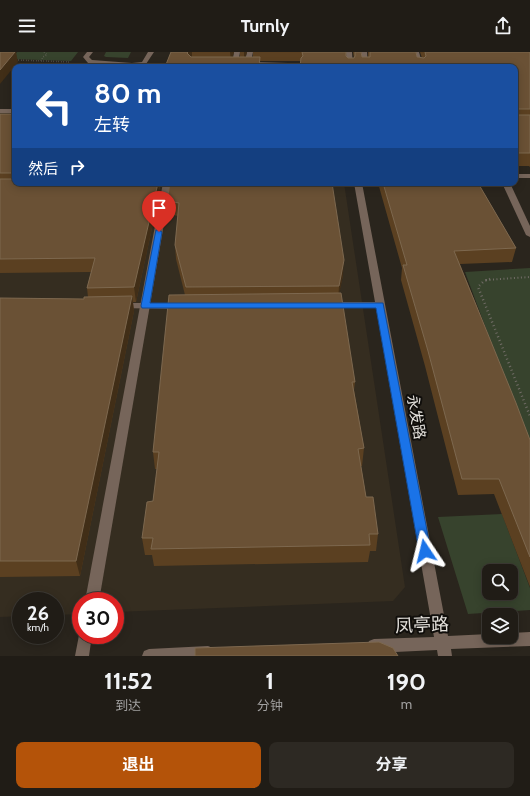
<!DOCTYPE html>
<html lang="zh">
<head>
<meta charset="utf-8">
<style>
	:root { --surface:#201c16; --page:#2d2923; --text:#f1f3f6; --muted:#a2a1a1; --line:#3d3a35; --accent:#b45309 }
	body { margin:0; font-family:Cabin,"Noto Sans SC",sans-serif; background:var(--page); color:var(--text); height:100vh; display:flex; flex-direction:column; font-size:15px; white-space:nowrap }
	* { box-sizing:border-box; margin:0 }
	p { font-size:13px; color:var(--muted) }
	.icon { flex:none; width:22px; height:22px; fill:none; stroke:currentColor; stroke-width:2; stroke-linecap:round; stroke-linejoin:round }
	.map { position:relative; height:604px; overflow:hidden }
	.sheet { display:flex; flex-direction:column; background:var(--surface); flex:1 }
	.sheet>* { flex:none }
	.hud { position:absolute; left:12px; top:12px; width:506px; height:122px; border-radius:8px; box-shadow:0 2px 10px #0003,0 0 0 1px var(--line); background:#1a4fa0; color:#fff; overflow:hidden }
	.controls { position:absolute; left:482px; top:512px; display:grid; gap:8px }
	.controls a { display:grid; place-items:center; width:36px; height:36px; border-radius:8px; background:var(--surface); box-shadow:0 2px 10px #0003,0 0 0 1px var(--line); font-size:20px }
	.speed { position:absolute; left:12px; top:540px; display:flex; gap:8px; font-size:20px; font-weight:700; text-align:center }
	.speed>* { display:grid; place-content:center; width:52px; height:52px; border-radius:50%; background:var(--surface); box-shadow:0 2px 10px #0003,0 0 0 1px var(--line); line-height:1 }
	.speed small { font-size:10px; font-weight:400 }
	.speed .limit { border:6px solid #d22; background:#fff; color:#111 }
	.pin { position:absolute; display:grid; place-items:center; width:34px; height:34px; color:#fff; margin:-41px -17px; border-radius:50% 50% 50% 0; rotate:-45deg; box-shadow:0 0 4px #0007 }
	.pin .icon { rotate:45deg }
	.me { position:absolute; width:44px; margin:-22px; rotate:350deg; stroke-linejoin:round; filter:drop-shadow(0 0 3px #0008) }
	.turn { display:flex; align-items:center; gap:14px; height:84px; padding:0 16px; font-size:18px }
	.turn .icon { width:52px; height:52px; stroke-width:2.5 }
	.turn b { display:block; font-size:28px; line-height:34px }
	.then { display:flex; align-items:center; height:38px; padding:0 16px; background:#0003; gap:8px; font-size:15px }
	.eta { display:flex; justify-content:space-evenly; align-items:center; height:68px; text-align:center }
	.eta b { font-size:24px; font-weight:700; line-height:28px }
	.primary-button { display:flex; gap:8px; margin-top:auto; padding:8px 16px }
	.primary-button a { flex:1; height:46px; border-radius:8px; background:var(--accent); color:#fff; font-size:16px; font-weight:700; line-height:46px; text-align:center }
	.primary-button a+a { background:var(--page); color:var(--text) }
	header { display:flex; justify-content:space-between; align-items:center; height:52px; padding:0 16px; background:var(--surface); font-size:18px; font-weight:700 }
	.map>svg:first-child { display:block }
	.built { fill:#352d20 }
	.green { fill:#37432d; fill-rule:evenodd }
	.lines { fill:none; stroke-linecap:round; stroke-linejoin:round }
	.path-far2 { stroke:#716c66; stroke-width:1.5; stroke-dasharray:0.5 2; stroke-linecap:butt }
	.path-far1 { stroke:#716c66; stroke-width:2; stroke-dasharray:1 2.5; stroke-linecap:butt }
	.path { stroke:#716c66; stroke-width:2.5; stroke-dasharray:1 3; stroke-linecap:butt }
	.service { fill:#76655a; fill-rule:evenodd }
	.minor { fill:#76655a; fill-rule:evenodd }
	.wall { fill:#5b4021 }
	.shaded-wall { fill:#412e17 }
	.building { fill:#6a5135; stroke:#7d684f }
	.route { fill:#1a73e8; stroke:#114b97 }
	.labels { text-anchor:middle; stroke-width:4; stroke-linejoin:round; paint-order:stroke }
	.street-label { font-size:15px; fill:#e4e1dc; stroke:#100e0b }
	.near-street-label { font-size:18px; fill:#e4e1dc; stroke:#100e0b }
</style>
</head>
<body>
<header><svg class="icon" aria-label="menu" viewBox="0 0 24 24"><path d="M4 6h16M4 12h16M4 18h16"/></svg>Turnly<svg class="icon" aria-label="share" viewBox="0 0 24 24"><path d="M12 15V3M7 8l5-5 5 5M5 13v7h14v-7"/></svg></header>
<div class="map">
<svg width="530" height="604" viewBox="0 0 530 604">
	<rect width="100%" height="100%" fill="#2a251d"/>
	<path class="built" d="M 0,68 L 15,131 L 344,131 L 405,535 L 393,549 L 115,560 L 115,549 L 81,549 L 81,562 L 55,563 L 55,549 L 21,549 L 21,564 L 0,565 Z"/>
	<g class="green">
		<path d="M 17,0 L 78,0 L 71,9 L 12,7 Z"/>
		<path d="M 106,0 L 131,0 L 128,6 L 106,5 L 104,4 Z"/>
		<path d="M 530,216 L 530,395 L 465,220 Z"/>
		<path d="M 502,462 L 530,536 L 530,558 L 468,562 L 438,465 ZM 489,519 L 511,519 L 511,541 L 489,541 Z"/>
	</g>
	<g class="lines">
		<g class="path-far2">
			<path d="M 16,8 L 71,10"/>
			<path d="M 41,9 L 43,5 L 47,3 L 44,0"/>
		</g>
		<path class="path-far1" d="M 486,228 L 530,225"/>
		<path class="path" d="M 490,227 L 484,229 L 478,235 L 530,364"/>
		<g class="service">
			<path d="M 87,0 L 93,0 L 89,5 L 92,8 L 132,11 L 142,10 L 148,0 L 154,0 L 146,12 L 132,15 L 88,11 L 83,5 Z"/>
			<path d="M 234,0 L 240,0 L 238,12 L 235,14 L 232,12 Z"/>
			<path d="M 247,0 L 253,0 L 251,10 L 288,11 L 301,15 L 244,13 Z"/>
			<path d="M 346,0 L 352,0 L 353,15 L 347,15 Z"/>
			<path d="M 361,0 L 367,0 L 368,15 L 362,15 Z"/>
			<rect x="515" y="122" width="15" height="4"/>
			<path d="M 163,131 L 171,131 L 99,549 L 85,549 Z"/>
			<path d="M 502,131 L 510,131 L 530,174 L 530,185 L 526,183 Z"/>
			<path d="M 80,578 L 81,583 L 92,583 L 89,604 L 75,604 Z"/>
		</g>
		<g class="minor">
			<path d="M 413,0 L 419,0 L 423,15 L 417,15 Z"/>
			<rect x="0" y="57" width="15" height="4"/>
			<path d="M 354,131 L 362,131 L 448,584 L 489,582 L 489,585 L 511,585 L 511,581 L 530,580 L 530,594 L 451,597 L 452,604 L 438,604 L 437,598 L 374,601 L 369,599 L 367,594 L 369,589 L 374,587 L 434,585 L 376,256 L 330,256 L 325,253 L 330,250 L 375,250 Z"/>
			<path d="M 120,251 L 180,251 L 185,254 L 180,257 L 117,256 L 115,254 Z"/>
			<path d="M 208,594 L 213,596 L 215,601 L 214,604 L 142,604 L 144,599 L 149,597 Z"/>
		</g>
	</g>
	<g class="wall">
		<path d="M 171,0 L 234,0 L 232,5 L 240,5 L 240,0 L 247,0 L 245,5 L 253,5 L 253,0 L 346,0 L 346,4 L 348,6 L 354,6 L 353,0 L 361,0 L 362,5 L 368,5 L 368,0 L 416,0 L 417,5 L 422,6 L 420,0 L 530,0 L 530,115 L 529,114 L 515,114 L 515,15 L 301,9 L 260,9 L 260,15 L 165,15 Z"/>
		<path d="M 0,62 L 15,62 L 15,131 L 162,131 L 160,132 L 160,139 L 136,250 L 133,250 L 134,259 L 80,524 L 0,525 L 0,246 L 84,247 L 88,245 L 87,236 L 91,220 L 0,221 Z"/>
		<path d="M 170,131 L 343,223 L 339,241 L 355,330 L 354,338 L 364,396 L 362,414 L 361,414 L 366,445 L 378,482 L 376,499 L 370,499 L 368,510 L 154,514 L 152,503 L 145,503 L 142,486 L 153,449 L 157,417 L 155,417 L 153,400 L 185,243 L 176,207 L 175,193 L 178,164 L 168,162 L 167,149 Z"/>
		<path d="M 378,131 L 478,131 L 516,196 L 512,210 L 460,212 L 530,388 L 530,535 L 494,442 L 458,443 L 425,314 L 401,228 L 402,216 Z"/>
	</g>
	<g class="shaded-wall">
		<path d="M 15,0 L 16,0 L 18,10 L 0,32 L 0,18 Z"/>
		<path d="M 188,0 L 192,0 L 192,8 L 187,1 Z"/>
		<path d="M 230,0 L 234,0 L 231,9 Z"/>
		<path d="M 244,0 L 247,0 L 244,10 Z"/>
		<path d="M 158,131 L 159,131 L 160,139 L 136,250 L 134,235 Z"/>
		<path d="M 344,208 L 343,223 L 338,249 L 339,234 Z"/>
		<path d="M 132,244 L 134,259 L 80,524 L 76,509 Z"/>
	</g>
	<g class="building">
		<path d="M 0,0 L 15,0 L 0,18 Z"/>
		<path d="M 171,0 L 188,0 L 187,1 L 191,5 L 260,5 L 259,15 L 165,15 Z"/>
		<path d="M 302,0 L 346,0 L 346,4 L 348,6 L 354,6 L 355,4 L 355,0 L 361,0 L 362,5 L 370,5 L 370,0 L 416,0 L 417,5 L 424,6 L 426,4 L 425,0 L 530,0 L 530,57 L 518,57 L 516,58 L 517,63 L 530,63 L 530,101 L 515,101 L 515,15 L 300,15 L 301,6 L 303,4 Z"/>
		<rect x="0" y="62" width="15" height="59"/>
		<path d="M 0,127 L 15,127 L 15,131 L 158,131 L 134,235 L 87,236 L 95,206 L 0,207 Z"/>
		<path d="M 170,131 L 332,131 L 344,208 L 339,234 L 186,235 L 175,193 L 179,151 L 167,149 Z"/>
		<path d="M 383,131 L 478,131 L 516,196 L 454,199 L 516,351 L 530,388 L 530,505 L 499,427 L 462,427 L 428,299 L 403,213 L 407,213 Z"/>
		<path d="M 341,241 L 355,330 L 352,330 L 364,396 L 358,397 L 366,445 L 373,445 L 378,482 L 369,482 L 370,493 L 151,497 L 153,486 L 142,486 L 147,450 L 153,449 L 159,400 L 153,400 L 169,243 Z"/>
		<path d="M 132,244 L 76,509 L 0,509 L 0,246 L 84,247 L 84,245 Z"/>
		<path d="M 379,590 L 393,596 L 398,604 L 195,604 L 195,596 Z"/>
	</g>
	<path class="route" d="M 156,178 L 159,178 L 162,180 L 150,251 L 383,251 L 431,499 L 430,503 L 425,504 L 421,503 L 419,499 L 376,256 L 142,256 L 141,254 Z"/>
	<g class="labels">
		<g class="street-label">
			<text transform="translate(416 365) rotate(80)" y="5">永发路</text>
		</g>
		<g class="near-street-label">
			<text transform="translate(422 573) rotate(-2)" y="6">凤亭路</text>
		</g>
	</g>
</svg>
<div class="controls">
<a><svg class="icon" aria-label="search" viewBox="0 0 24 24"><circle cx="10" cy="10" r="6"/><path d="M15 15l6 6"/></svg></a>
<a><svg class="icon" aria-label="layers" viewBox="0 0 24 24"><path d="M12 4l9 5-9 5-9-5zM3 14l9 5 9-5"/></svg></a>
</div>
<div class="speed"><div>26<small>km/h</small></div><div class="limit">30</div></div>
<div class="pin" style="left:159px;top:180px;background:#d93025"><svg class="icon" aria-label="arrive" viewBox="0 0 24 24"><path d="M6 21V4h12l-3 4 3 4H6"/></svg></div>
<svg class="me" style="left:425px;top:499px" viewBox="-20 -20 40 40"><path d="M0-17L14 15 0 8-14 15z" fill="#1a73e8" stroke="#fff" stroke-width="4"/></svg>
<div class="hud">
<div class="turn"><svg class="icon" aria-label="left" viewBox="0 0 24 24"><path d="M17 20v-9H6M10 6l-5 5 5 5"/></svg><div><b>80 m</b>左转</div></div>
<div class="then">然后<svg class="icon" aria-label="right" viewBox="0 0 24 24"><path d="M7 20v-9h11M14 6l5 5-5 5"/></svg></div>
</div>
</div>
<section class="sheet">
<div class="eta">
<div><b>11:52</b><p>到达</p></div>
<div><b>1</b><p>分钟</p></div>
<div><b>190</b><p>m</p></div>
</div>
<div class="primary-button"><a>退出</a><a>分享</a></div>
</section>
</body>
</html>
